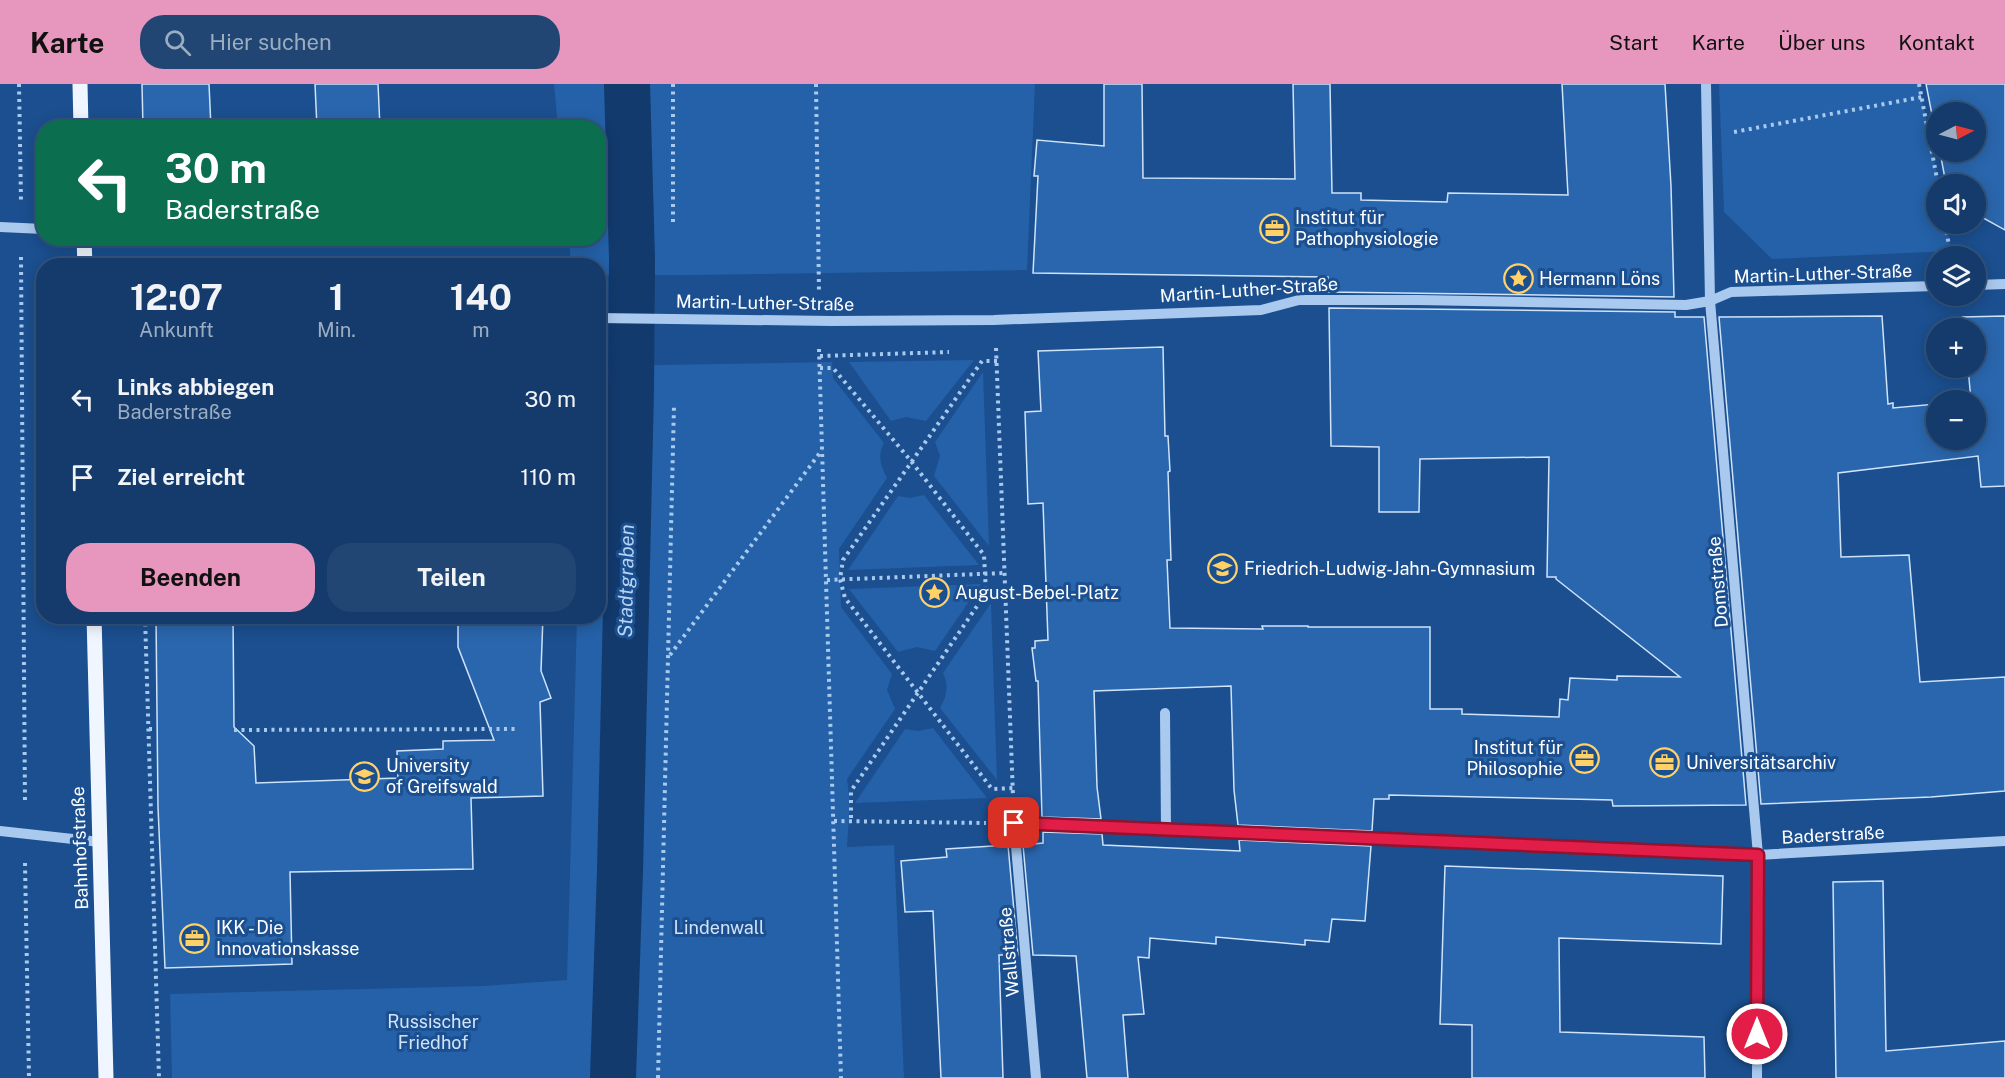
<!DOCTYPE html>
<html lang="de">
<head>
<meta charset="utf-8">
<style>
	:root { --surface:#143b6b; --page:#214673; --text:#f1f3f6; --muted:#9dadc1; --line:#33557e; --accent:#e797bd }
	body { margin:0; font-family:"Public Sans",sans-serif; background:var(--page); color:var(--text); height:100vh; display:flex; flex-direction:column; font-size:22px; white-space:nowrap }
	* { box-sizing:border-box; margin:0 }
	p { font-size:20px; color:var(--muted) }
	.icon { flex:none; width:33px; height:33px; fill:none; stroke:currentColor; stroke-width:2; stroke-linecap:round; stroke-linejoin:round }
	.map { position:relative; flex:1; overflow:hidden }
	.panel { position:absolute; left:36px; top:174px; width:570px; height:366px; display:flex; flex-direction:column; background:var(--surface); border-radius:24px; box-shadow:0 3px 15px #0003,0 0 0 2px var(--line) }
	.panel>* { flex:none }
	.hud { position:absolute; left:36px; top:36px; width:570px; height:126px; border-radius:24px; box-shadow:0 3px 15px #0003,0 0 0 2px var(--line); background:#0b6e4f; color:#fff; overflow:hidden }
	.needle { width:39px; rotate:84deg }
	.controls { position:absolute; left:1926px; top:18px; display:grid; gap:12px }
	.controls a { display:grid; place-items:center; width:60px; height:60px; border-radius:50%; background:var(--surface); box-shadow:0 3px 15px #0003,0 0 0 2px var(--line); font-size:30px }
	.pin { position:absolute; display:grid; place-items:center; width:51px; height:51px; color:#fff; margin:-26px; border-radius:12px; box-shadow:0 3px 9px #0006 }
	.me { position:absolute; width:66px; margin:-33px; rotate:0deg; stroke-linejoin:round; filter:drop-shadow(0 0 4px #0008) }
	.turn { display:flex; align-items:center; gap:21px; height:126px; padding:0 30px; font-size:27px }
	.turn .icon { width:78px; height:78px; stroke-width:2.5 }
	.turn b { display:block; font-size:42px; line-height:51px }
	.eta { display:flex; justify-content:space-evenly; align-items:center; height:102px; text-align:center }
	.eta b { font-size:36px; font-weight:700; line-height:42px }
	.cta { display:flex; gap:12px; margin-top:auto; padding:12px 30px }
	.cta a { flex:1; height:69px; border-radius:24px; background:var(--accent); color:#111; font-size:24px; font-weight:700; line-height:69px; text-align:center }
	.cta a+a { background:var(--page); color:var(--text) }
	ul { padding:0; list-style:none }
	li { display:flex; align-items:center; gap:18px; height:78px; padding:0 30px }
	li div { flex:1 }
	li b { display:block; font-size:22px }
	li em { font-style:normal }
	header { display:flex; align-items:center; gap:36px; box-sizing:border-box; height:84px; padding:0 30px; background:var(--accent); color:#111 }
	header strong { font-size:28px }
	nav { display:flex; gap:33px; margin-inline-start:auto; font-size:21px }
	.search { width:420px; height:54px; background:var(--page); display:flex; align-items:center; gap:15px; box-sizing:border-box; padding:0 21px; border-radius:24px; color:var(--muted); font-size:22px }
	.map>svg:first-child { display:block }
	.green { fill:#2461a8 }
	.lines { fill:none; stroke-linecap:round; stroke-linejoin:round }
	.canal { stroke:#123a6d; stroke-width:46 }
	.building { fill:#2a66ad; stroke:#cfe3fa; stroke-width:1.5 }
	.path { stroke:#a9c9ee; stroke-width:4; stroke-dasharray:3 4.5; stroke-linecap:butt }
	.minor { stroke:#a9c9ee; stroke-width:10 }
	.major { stroke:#f0f6ff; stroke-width:15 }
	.route-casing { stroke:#92132f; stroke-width:15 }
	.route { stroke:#e11d48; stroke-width:10 }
	.labels { text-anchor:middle; stroke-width:6; stroke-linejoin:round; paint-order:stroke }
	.poi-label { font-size:18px; fill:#fff; stroke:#1b4f8f; text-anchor:start }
	.street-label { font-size:18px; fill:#fff; stroke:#1b4f8f }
	.park-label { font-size:18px; fill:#cfe3fa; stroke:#1b4f8f }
	.water-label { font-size:20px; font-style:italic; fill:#b5d3f5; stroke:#1b4f8f }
</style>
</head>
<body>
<header>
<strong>Karte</strong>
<div class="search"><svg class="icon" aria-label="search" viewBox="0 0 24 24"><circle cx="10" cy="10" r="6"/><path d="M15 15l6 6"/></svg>Hier suchen</div>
<nav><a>Start</a><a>Karte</a><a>Über uns</a><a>Kontakt</a></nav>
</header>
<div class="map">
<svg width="2005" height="994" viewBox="0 0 2005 994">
	<rect width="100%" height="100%" fill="#1b4f8f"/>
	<g class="green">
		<path d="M 554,0 L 1035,0 L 1027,186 L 693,191 L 599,191 L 598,182 L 571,181 L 569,155 L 598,154 L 598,44 L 558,43 Z"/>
		<path d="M 1719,0 L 1919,0 L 1939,100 L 1936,100 L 1936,140 L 1946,140 L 1951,167 L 1772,175 L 1724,128 Z"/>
		<path d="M 974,276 L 926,337 L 906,333 L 891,337 L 849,278 Z"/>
		<path d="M 832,278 L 833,294 L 884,359 C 877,372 881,382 887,394 L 839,465 L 841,523 L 892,590 L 887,606 L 895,625 L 847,695 L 850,719 L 847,763 L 894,761 L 904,994 L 172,994 L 170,910 L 483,902 L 567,896 L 577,533 L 598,532 L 599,282 Z"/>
		<path d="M 983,288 L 989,462 L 934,392 L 940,372 L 935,358 Z"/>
		<path d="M 924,411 L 979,481 L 848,486 L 898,412 L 910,414 Z"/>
		<path d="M 981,500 L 935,567 L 917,563 L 898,568 L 849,505 Z"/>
		<path d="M 991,519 L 997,696 L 940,624 C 947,612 949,602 943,589 Z"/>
		<path d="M 933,644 L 987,714 L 855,719 L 905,645 L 918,647 Z"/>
	</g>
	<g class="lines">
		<path class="canal" d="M 613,994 L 620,787 L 631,304 L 632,175 L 627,0"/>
	</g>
	<g class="building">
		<path d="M 142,0 L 209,0 L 211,44 L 143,44 Z"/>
		<path d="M 315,0 L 378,0 L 380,44 L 317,44 Z"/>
		<path d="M 1104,0 L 1142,0 L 1143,94 L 1295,95 L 1293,0 L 1330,0 L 1332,109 L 1361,109 L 1361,116 L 1447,118 L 1448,109 L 1568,111 L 1562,0 L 1665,0 L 1671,102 L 1674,213 L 1328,208 L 1328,193 L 1033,189 L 1038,92 L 1034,92 L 1037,56 L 1104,62 Z"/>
		<path d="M 1926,0 L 2005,0 L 2005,146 L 1976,130 L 1976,100 L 1946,100 L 1940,68 L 1976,68 L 1976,28 L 1936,28 L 1936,51 Z"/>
		<path d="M 1329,224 L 1675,228 L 1675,233 L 1704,233 L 1746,721 L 1613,722 L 1612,716 L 1389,711 L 1389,715 L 1374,715 L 1372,747 L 1238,741 L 1234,706 L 1231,602 L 1094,607 L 1097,703 L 1101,735 L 1042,733 L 1038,597 L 1036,597 L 1032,564 L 1035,564 L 1035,557 L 1048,556 L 1043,419 L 1028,420 L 1025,328 L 1041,327 L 1038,267 L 1163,263 L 1165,352 L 1168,352 L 1170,387 L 1168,388 L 1171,476 L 1167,476 L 1170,544 L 1263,545 L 1262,542 L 1308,542 L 1308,543 L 1430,543 L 1430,625 L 1462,625 L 1462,630 L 1559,633 L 1560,615 L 1568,616 L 1570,594 L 1617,596 L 1617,592 L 1680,593 L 1556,495 L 1556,493 L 1547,493 L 1549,373 L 1420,375 L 1419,428 L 1379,428 L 1379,363 L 1331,362 Z"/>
		<path d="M 1882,232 L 1888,320 L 1893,319 L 1893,324 L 1936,320 L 1936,356 L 1976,356 L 1976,316 L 1964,316 L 1971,316 L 1968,284 L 1976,284 L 1976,244 L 1963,244 L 1962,233 L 2005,232 L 2005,402 L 1981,403 L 1978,372 L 1838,389 L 1841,473 L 1909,471 L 1920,598 L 2005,593 L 2005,707 L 1931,713 L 1761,720 L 1719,233 Z"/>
		<path d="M 156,532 L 233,532 L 234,643 L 254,662 L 256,699 L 398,694 L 397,667 L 443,665 L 443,657 L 494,656 L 458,563 L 458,532 L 543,532 L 541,587 L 551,614 L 540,618 L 543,712 L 471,714 L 473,785 L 290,788 L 292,880 L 165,884 L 158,723 Z"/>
		<path d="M 1043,748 L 1102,750 L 1103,761 L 1240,767 L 1239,756 L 1371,762 L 1365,837 L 1332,835 L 1329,858 L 1305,856 L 1305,861 L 1216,853 L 1216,860 L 1150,854 L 1149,874 L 1138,873 L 1144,930 L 1123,931 L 1128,994 L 1087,994 L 1076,872 L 1033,871 L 1023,761 L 1043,759 Z"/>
		<path d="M 1008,761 L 1018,871 L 999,871 L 1003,994 L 941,994 L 933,827 L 905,828 L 901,777 L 947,773 L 946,765 Z"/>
		<path d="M 1445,782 L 1723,792 L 1721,860 L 1559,854 L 1560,948 L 1704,953 L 1705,994 L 1472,994 L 1472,941 L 1440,940 Z"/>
		<path d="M 1883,797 L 1886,967 L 2005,957 L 2005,994 L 1836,994 L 1833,798 Z"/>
	</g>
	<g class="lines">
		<g class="path">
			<path d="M 19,0 L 21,117"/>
			<path d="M 673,0 L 673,142"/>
			<path d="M 816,0 L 819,209"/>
			<path d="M 1919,0 L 1938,100"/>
			<path d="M 1734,48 L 1922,13"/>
			<path d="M 1945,140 L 1951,172"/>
			<path d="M 21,173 L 25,720"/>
			<path d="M 996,264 L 1013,712"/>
			<path d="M 819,265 L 841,994"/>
			<path d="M 820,272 L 949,268"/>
			<path d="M 997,277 L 982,277 L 843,476 L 840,495 L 845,514 L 992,705 L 1013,704"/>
			<path d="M 820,284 L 833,284 L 911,377 L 984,471 L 986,509 L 851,707 L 851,738"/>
			<path d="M 827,496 L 1005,489"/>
			<path d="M 145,532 L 159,994"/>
			<path d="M 670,571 L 822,366"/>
			<path d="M 149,645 L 156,645"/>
			<path d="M 234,646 L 515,645"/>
			<path d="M 834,737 L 986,739"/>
			<path d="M 25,779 L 29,994"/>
			<path d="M 658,994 L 674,321"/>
		</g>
		<g class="minor">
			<path d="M 1706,0 L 1710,217 L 1758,771 L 1757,994"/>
			<path d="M 0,143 L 44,145"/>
			<path d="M 1976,201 L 2005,200"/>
			<path d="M 598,234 L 832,237 L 994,236 L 1261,226 L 1299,216 L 1418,216 L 1686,221 L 1710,217 L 1731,208 L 1936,202"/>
			<path d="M 1165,629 L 1166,745"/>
			<path d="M 0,747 L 100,758"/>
			<path d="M 1036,994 L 1014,739 L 1758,771 L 2005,757"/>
		</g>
		<g class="major">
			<path d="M 80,0 L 81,44"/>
			<path d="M 84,154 L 85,182"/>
			<path d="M 94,532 L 106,994"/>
		</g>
	</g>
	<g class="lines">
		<defs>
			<path id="route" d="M 1014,739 L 1758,771 L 1757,950"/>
		</defs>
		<use href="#route" class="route-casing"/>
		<use href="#route" class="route"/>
	</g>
	<defs>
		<symbol id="office-ring" viewBox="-11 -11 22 22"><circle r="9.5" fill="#1b4f8f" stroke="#ffd166" stroke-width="1.5"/><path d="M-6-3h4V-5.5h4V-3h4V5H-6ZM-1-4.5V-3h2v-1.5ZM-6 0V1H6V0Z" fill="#ffd166"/></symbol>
		<symbol id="sight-ring" viewBox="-11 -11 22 22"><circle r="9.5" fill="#1b4f8f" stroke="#ffd166" stroke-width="1.5"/><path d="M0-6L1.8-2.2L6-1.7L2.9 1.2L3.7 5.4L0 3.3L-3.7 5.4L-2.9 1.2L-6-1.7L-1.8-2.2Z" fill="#ffd166"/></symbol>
		<symbol id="school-ring" viewBox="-11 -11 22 22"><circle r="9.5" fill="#1b4f8f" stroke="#ffd166" stroke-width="1.5"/><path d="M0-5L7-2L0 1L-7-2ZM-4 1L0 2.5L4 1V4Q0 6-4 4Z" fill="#ffd166"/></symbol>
		<symbol id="university-ring" viewBox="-11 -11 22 22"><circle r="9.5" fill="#1b4f8f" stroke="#ffd166" stroke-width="1.5"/><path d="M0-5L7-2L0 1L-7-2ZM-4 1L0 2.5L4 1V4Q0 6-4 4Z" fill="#ffd166"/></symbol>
	</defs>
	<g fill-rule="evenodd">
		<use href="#office-ring" x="1258" y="128" width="33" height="33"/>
		<use href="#sight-ring" x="1502" y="178" width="33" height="33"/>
		<use href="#school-ring" x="1206" y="468" width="33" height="33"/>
		<use href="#sight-ring" x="918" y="492" width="33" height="33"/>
		<use href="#office-ring" x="1568" y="658" width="33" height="33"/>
		<use href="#office-ring" x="1648" y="662" width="33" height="33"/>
		<use href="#university-ring" x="348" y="676" width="33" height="33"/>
		<use href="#office-ring" x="178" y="838" width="33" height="33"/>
	</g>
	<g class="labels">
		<g class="poi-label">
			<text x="1295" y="140">Institut für<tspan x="1295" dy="21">Pathophysiologie</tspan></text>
			<text x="1539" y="201">Hermann Löns</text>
			<text x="1244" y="491">Friedrich-Ludwig-Jahn-Gymnasium</text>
			<text x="955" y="515">August-Bebel-Platz</text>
			<text x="1563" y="670" text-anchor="end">Institut für<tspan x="1563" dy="21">Philosophie</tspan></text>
			<text x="1686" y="685">Universitätsarchiv</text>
			<text x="386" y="688">University<tspan x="386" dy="21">of Greifswald</tspan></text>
			<text x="216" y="850">IKK - Die<tspan x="216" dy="21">Innovationskasse</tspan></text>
		</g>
		<g class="street-label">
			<text transform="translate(1823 190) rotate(-2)" y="6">Martin-Luther-Straße</text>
			<text transform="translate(1249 206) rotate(-4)" y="6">Martin-Luther-Straße</text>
			<text transform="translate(765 219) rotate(1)" y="6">Martin-Luther-Straße</text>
			<text transform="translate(1718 498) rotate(-95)" y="6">Domstraße</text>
			<text transform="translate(1833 751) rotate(-3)" y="6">Baderstraße</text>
			<text transform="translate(80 764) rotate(-92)" y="6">Bahnhofstraße</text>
			<text transform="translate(1009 868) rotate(-95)" y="6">Wallstraße</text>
		</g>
		<g class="park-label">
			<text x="719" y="850">Lindenwall</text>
			<text x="433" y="944">Russischer<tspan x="433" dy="21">Friedhof</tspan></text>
		</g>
		<g class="water-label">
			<text transform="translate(626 497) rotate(-89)" y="7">Stadtgraben</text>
		</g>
	</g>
</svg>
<div class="controls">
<a><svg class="needle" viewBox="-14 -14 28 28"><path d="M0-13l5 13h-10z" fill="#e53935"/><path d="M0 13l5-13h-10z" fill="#9dadc1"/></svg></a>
<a><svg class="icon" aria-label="sound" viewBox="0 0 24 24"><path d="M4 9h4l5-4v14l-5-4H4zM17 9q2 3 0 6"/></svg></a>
<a><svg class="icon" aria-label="layers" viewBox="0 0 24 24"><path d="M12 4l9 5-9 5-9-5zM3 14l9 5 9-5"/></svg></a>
<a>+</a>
<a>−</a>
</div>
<div class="pin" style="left:1014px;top:739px;background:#d93025"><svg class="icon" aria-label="arrive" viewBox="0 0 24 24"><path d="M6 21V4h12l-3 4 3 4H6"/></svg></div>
<svg class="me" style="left:1757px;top:950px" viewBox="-20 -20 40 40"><circle r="17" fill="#e11d48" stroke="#fff" stroke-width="3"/><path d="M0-11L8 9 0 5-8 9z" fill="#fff"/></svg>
<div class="hud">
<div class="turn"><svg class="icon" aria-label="left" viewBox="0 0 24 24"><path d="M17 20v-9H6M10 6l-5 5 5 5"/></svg><div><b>30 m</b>Baderstraße</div></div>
</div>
<section class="panel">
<div class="eta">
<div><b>12:07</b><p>Ankunft</p></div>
<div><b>1</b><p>Min.</p></div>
<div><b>140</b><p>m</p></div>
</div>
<ul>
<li><svg class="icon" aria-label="left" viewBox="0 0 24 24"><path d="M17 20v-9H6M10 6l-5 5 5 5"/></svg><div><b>Links abbiegen</b><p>Baderstraße</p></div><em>30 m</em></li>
<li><svg class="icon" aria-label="arrive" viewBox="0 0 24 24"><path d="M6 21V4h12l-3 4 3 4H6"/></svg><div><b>Ziel erreicht</b></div><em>110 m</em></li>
</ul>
<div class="cta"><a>Beenden</a><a>Teilen</a></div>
</section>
</div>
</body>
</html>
